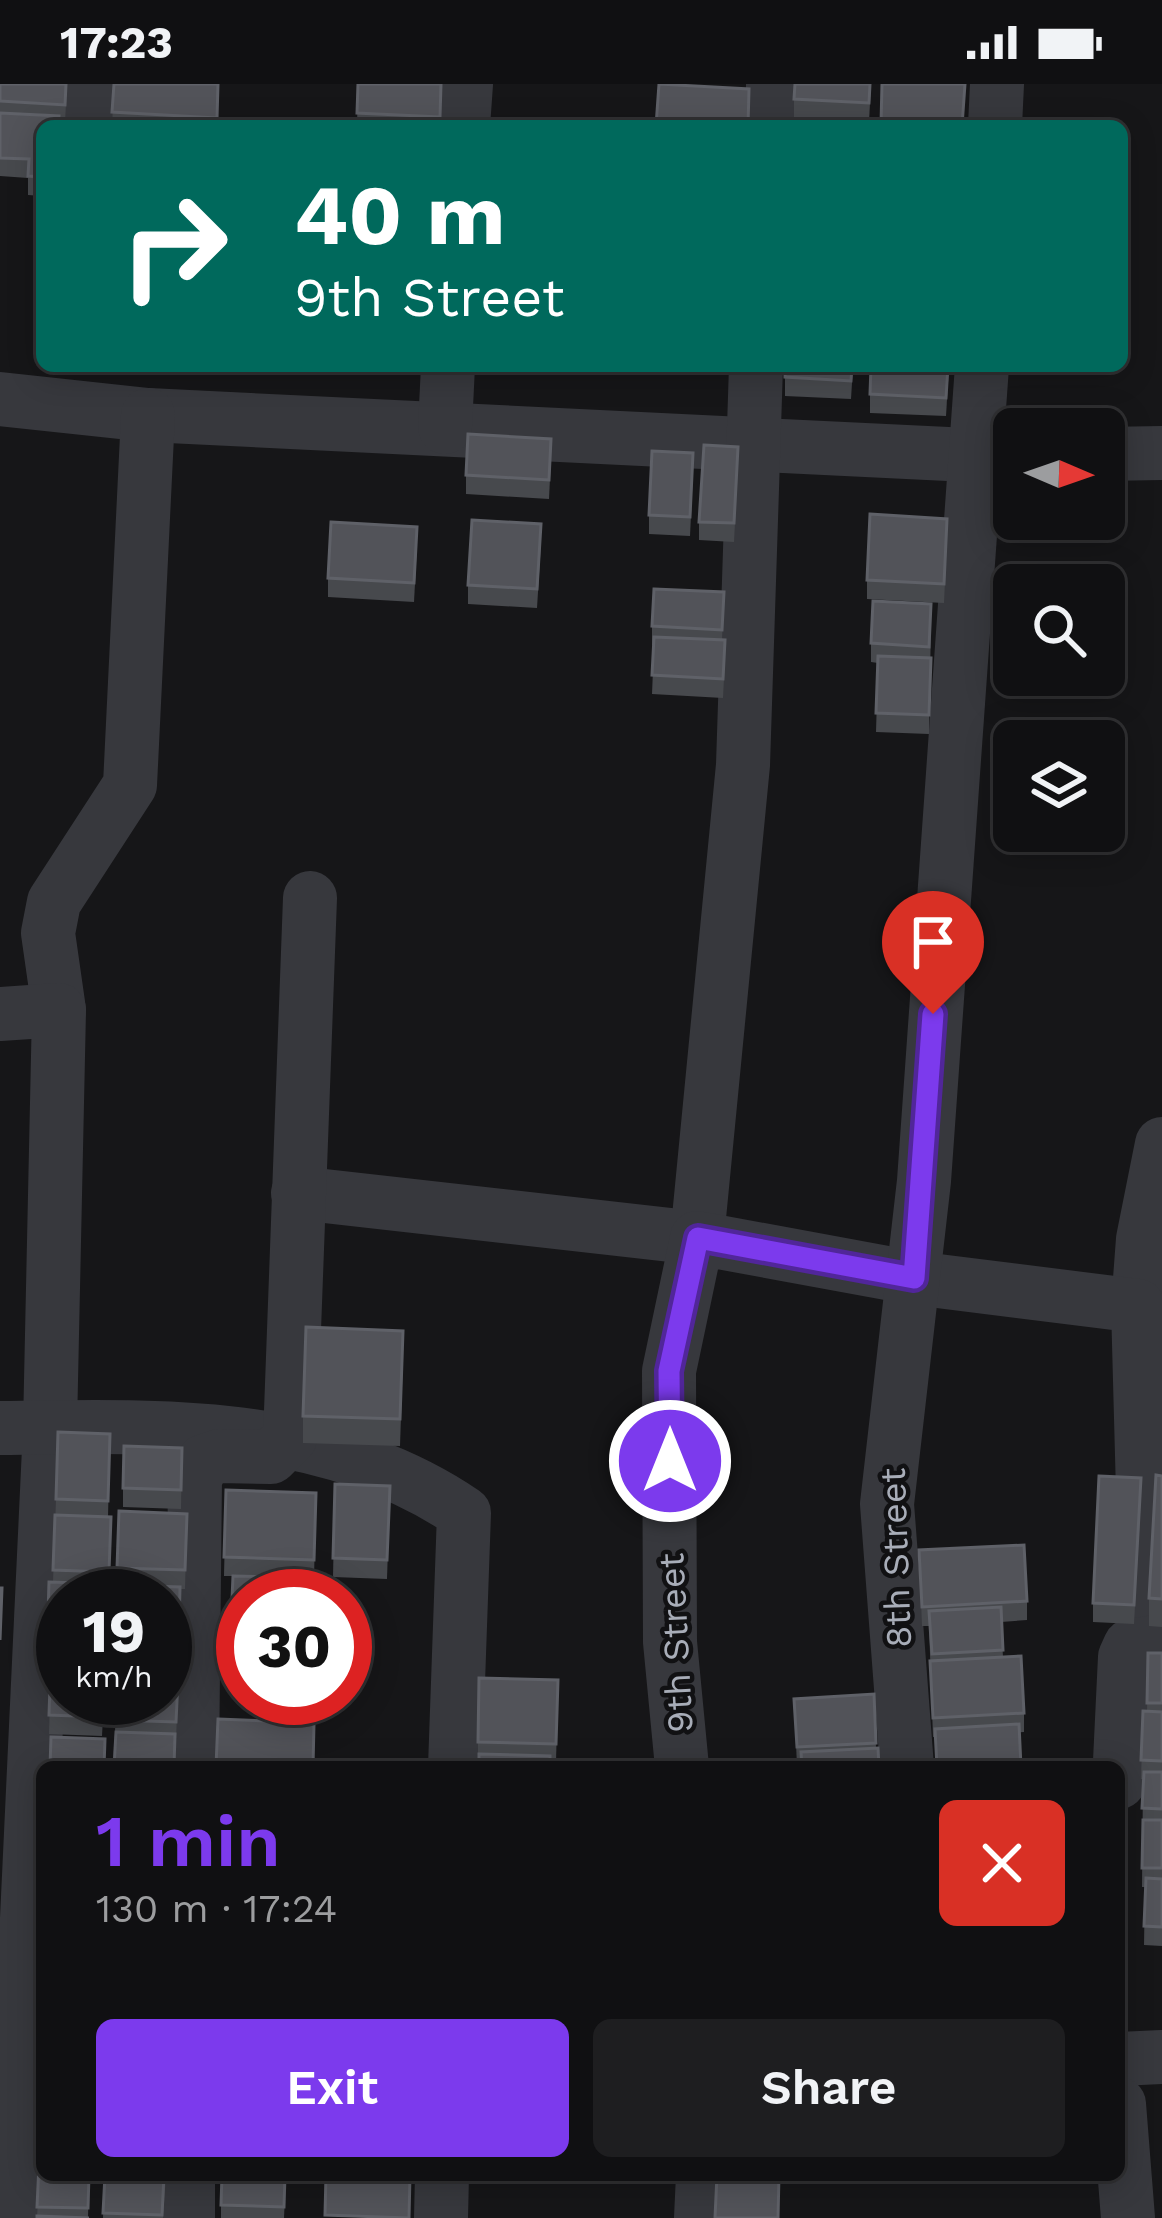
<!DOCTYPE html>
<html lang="en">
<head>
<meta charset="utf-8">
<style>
	:root { --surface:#101012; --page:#1e1e20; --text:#f1f3f6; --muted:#9c9d9f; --line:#303032; --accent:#7c3aed }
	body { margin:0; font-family:"Work Sans",sans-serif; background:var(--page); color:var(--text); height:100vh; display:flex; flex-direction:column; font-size:45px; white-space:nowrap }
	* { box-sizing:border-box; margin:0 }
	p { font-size:39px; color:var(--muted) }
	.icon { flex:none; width:66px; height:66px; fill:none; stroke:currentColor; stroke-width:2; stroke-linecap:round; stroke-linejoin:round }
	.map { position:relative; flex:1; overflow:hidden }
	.sheet { position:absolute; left:36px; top:1677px; width:1089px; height:420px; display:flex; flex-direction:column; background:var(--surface); border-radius:18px; box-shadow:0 6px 30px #0003,0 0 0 3px var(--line) }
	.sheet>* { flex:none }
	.hud { position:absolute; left:36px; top:36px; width:1092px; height:252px; border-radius:18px; box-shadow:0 6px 30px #0003,0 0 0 3px var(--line); background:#00695c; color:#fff; overflow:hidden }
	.needle { width:78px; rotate:92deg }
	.controls { position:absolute; left:993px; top:324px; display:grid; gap:24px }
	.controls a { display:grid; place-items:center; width:132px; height:132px; border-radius:18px; background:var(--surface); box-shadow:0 6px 30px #0003,0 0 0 3px var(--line); font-size:60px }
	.speed { position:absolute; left:36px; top:1485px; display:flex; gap:24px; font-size:60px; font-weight:700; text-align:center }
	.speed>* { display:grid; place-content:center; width:156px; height:156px; border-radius:50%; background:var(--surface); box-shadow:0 6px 30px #0003,0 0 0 3px var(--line); line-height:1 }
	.speed small { font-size:30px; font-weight:400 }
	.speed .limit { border:18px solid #d22; background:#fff; color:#111 }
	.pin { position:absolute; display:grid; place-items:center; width:102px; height:102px; color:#fff; margin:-123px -51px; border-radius:50% 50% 50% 0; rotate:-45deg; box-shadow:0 0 12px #0007 }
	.pin .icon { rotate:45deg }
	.me { position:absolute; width:132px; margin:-66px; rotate:0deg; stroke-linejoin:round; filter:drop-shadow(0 0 9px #0008) }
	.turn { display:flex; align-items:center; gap:42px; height:252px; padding:0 60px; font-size:54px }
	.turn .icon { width:156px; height:156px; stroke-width:2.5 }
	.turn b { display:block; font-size:84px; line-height:102px }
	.round { display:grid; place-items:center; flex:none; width:126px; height:126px; border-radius:18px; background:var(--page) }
	.overview { display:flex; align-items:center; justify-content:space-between; height:204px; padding:0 60px }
	h1 { font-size:72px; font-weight:600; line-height:90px; color:var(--accent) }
	.action { display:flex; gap:24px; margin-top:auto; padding:24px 60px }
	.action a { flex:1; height:138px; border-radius:18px; background:var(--accent); color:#fff; font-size:48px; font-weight:600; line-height:138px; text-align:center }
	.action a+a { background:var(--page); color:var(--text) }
	.status { display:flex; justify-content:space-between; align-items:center; height:84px; padding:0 60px; background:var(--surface); direction:ltr }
	.status svg { height:33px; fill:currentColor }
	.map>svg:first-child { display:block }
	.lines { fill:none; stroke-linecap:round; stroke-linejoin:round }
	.minor { stroke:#37383d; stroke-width:54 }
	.wall { fill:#47494d }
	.building { fill:#525359; stroke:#5f6168; stroke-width:3 }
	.route-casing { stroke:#51269a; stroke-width:30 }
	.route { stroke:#7c3aed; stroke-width:21 }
	.labels { text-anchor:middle; stroke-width:9; stroke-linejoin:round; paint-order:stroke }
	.street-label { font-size:36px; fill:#a8adb8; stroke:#111113 }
</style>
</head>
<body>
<div class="status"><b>17:23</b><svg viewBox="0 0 49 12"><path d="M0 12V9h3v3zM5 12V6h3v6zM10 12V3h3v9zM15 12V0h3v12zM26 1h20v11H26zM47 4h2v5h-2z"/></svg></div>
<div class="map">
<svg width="1162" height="2134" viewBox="0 0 1162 2134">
	<rect width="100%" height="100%" fill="#161618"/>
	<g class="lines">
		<g class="minor">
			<path d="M 91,42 L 93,0"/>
			<path d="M 463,42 L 466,0"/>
			<path d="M 772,42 L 773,0"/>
			<path d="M 995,42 L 997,0"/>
			<path d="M 0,315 L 148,331 L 1010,373"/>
			<path d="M 445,343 L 448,282"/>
			<path d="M 1104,370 L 1162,369"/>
			<path d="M 59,926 L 48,849 L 54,818 L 130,701 L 148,331"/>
			<path d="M 0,930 L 59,926 L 50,1343 L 13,2134"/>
			<path d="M 1162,1060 L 1143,1155 L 1138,1222 L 1162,1224"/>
			<path d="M 298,1109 L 697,1154 L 743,681 L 756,282"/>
			<path d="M 0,1344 C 162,1342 326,1335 464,1429 L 455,1683"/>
			<path d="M 192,1683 L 195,1394 L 204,1377 L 219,1372 L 271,1373 L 290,1354 L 310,814"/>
			<path d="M 682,1683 L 670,1558 L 669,1287 L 697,1154 L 914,1194 L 1138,1222 L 1147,1557"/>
			<path d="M 907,1683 L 887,1420 L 924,1097 L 982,282"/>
			<path d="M 1119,1698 L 1125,1573 L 1130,1562 L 1162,1557"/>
			<path d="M 1119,1975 L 1162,1973"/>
			<path d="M 1119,2020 L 1128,2134"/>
			<path d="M 188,2134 L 188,2091"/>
			<path d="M 441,2134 L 442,2091"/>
			<path d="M 701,2134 L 703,2091"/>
		</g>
	</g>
	<g class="wall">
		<path d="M 0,0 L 67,0 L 65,39 L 42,42 L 42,112 L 28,111 L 28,94 L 0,92 Z"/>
		<path d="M 114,0 L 219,0 L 217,42 L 112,42 Z"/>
		<path d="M 358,0 L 442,0 L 440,42 L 357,42 Z"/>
		<path d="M 871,0 L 869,38 L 794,34 L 794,15 Z"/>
		<path d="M 785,282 L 853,282 L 851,315 L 785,312 Z"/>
		<path d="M 949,282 L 946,332 L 870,329 L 870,310 Z"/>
		<path d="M 551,374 L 549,415 L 466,410 L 466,391 Z"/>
		<path d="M 738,382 L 734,458 L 699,456 L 699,438 Z"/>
		<path d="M 693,388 L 690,452 L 649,450 L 649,431 Z"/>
		<path d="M 947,454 L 944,519 L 867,515 L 867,496 Z"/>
		<path d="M 541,459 L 537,524 L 468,520 L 468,501 Z"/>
		<path d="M 417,462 L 414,518 L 328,513 L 328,494 Z"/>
		<path d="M 724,508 L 722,556 L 725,575 L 723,614 L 652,610 L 654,561 L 652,561 L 652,542 Z"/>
		<path d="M 931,539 L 929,650 L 876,648 L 878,579 L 871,578 L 871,559 Z"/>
		<path d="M 403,1274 L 400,1362 L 303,1359 L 303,1332 Z"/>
		<path d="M 110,1350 L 108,1433 L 109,1500 L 63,1512 L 63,1614 L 104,1614 L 102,1652 L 49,1650 L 51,1581 L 47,1581 L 49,1498 L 53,1498 L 56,1415 Z"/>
		<path d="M 182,1364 L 181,1425 L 123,1423 L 123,1404 Z"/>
		<path d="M 1162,1392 L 1162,1543 L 1149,1542 L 1149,1514 Z"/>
		<path d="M 335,1400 L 390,1402 L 387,1495 L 333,1493 Z"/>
		<path d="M 226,1406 L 316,1409 L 314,1495 L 243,1512 L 243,1558 L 231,1557 L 233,1492 L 224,1492 Z"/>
		<path d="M 1141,1413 L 1134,1540 L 1093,1538 L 1093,1519 Z"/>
		<path d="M 119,1427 L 187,1430 L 185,1505 L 180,1505 L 179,1565 L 165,1565 L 165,1512 L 117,1503 Z"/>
		<path d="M 919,1466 L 1027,1517 L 1027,1536 L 1001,1538 L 1003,1573 L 1024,1629 L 1024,1648 L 933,1653 L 929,1542 L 922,1542 Z"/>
		<path d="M 1148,1569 L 1162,1569 L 1162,1862 L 1144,1861 L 1145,1803 L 1142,1803 L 1143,1695 L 1141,1695 L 1143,1627 L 1147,1627 Z"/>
		<path d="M 179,1575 L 176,1657 L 114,1683 L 116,1614 Z"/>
		<path d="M 558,1596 L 556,1679 L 478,1677 L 478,1658 Z"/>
		<path d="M 874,1610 L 876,1664 L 797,1682 L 794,1615 Z"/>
		<path d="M 42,2030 L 42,2091 L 89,2091 L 88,2134 L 37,2134 Z"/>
		<path d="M 101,2091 L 166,2091 L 163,2134 L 103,2134 L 104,2097 L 101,2097 Z"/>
		<path d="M 286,2091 L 284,2134 L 221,2134 L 221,2121 Z"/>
	</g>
	<g class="building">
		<path d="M 0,0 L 66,0 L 65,21 L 0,17 Z"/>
		<path d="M 114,0 L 218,0 L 217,34 L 112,28 Z"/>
		<path d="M 358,0 L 441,0 L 440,33 L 357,29 Z"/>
		<path d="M 659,0 L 749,5 L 748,42 L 656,42 Z"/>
		<path d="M 795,0 L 870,0 L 869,19 L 794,15 Z"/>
		<path d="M 882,0 L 965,0 L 962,42 L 881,40 Z"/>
		<path d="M 0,29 L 59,32 L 58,42 L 42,42 L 42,93 L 28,92 L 29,75 L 0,74 Z"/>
		<path d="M 785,282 L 852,282 L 851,297 L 785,293 Z"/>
		<path d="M 871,282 L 948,282 L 946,314 L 870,310 Z"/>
		<path d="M 468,350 L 551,355 L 549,396 L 466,391 Z"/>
		<path d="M 704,361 L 738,363 L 734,439 L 699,438 Z"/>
		<path d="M 652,367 L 693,369 L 690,433 L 649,431 Z"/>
		<path d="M 870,430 L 947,435 L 944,500 L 867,496 Z"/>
		<path d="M 472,436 L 541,440 L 537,505 L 468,501 Z"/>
		<path d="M 331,438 L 417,443 L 414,499 L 328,494 Z"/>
		<path d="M 654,505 L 724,508 L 722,546 L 652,542 Z"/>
		<path d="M 873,517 L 931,520 L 929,563 L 871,559 Z"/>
		<path d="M 654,553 L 725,556 L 723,595 L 652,591 Z"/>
		<path d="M 878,572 L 931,574 L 929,631 L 876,629 Z"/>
		<path d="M 306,1243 L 403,1247 L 400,1335 L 303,1332 Z"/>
		<path d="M 58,1348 L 110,1350 L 108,1417 L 56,1415 Z"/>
		<path d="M 124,1362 L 182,1364 L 181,1406 L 123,1404 Z"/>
		<path d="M 1156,1391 L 1162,1392 L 1162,1515 L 1149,1514 Z"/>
		<path d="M 1099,1392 L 1141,1394 L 1134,1521 L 1093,1519 Z"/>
		<path d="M 335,1400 L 390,1402 L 387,1476 L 333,1474 Z"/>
		<path d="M 226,1406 L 316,1409 L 314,1476 L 224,1473 Z"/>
		<path d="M 119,1427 L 187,1430 L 185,1486 L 117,1484 Z"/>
		<path d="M 55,1431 L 111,1433 L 109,1488 L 53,1486 Z"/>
		<path d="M 1024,1461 L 1027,1517 L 922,1523 L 919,1466 Z"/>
		<path d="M 233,1492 L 311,1494 L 310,1512 L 243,1512 L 243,1539 L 231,1538 Z"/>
		<path d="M 49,1498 L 111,1500 L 111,1512 L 63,1512 L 63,1563 L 47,1562 Z"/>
		<path d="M 119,1501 L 180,1503 L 179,1546 L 165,1546 L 165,1512 L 119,1512 Z"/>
		<path d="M 0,1504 L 2,1504 L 0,1556 Z"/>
		<path d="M 1001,1523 L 1003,1566 L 932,1570 L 929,1527 Z"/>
		<path d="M 1148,1569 L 1162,1569 L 1162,1619 L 1147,1619 Z"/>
		<path d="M 1021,1572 L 1024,1629 L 933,1634 L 930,1577 Z"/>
		<path d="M 51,1573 L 63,1573 L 63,1614 L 103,1614 L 102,1633 L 49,1631 Z"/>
		<path d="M 165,1575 L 179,1575 L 176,1638 L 115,1636 L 116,1614 L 165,1614 Z"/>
		<path d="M 479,1594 L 558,1596 L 556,1660 L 478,1658 Z"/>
		<path d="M 874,1610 L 876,1659 L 797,1663 L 794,1615 Z"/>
		<path d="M 1143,1627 L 1162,1628 L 1162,1677 L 1141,1676 Z"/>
		<path d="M 218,1635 L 314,1639 L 313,1683 L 216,1683 Z"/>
		<path d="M 1019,1640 L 1021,1683 L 937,1683 L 935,1645 Z"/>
		<path d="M 116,1648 L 175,1650 L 174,1683 L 114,1683 Z"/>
		<path d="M 51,1653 L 105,1655 L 104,1683 L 50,1683 Z"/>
		<path d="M 878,1664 L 879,1683 L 802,1683 L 801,1668 Z"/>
		<path d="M 479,1670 L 550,1672 L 550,1683 L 479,1683 Z"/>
		<path d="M 1144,1688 L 1162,1688 L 1162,1725 L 1142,1724 Z"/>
		<path d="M 1143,1736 L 1162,1736 L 1162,1784 L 1142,1784 Z"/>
		<path d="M 1146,1794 L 1162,1795 L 1162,1843 L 1144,1842 Z"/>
		<path d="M 39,2081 L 42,2081 L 42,2091 L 89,2091 L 88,2124 L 37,2123 Z"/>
		<path d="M 105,2091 L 164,2091 L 162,2131 L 103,2129 Z"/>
		<path d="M 222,2091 L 285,2091 L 284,2123 L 221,2121 Z"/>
		<path d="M 326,2091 L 410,2091 L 409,2134 L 325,2131 Z"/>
		<path d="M 717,2091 L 779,2091 L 778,2134 L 715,2134 Z"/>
		<path d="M 37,2132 L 89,2134 L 37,2134 Z"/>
	</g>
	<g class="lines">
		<defs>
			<path id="route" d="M 670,1377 L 669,1287 L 698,1154 L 914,1194 L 933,930"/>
		</defs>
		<use href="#route" class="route-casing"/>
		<use href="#route" class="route"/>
	</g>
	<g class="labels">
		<g class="street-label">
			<text transform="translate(895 1474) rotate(-92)" y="13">8th Street</text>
			<text transform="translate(675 1559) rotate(-93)" y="13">9th Street</text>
		</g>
	</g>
</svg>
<div class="controls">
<a><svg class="needle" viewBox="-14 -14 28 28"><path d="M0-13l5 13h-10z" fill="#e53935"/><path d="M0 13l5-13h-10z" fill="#9c9d9f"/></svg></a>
<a><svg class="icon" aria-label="search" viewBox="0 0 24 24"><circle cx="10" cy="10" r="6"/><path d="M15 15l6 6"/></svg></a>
<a><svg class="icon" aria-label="layers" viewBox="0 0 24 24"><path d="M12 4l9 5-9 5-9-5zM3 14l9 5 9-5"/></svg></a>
</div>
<div class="speed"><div>19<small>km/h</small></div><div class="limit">30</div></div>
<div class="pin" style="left:933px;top:930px;background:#d93025"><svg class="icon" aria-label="arrive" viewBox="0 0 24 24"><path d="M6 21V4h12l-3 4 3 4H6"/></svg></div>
<svg class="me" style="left:670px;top:1377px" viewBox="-20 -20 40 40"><circle r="17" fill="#7c3aed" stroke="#fff" stroke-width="3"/><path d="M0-11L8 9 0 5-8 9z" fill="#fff"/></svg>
<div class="hud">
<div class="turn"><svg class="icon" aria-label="right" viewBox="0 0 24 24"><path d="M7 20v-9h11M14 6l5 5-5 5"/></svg><div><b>40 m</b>9th Street</div></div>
</div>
<section class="sheet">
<div class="overview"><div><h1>1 min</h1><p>130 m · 17:24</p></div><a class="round" style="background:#d93025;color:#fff"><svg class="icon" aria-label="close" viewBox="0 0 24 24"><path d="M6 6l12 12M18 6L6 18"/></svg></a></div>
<div class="action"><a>Exit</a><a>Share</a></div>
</section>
</div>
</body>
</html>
